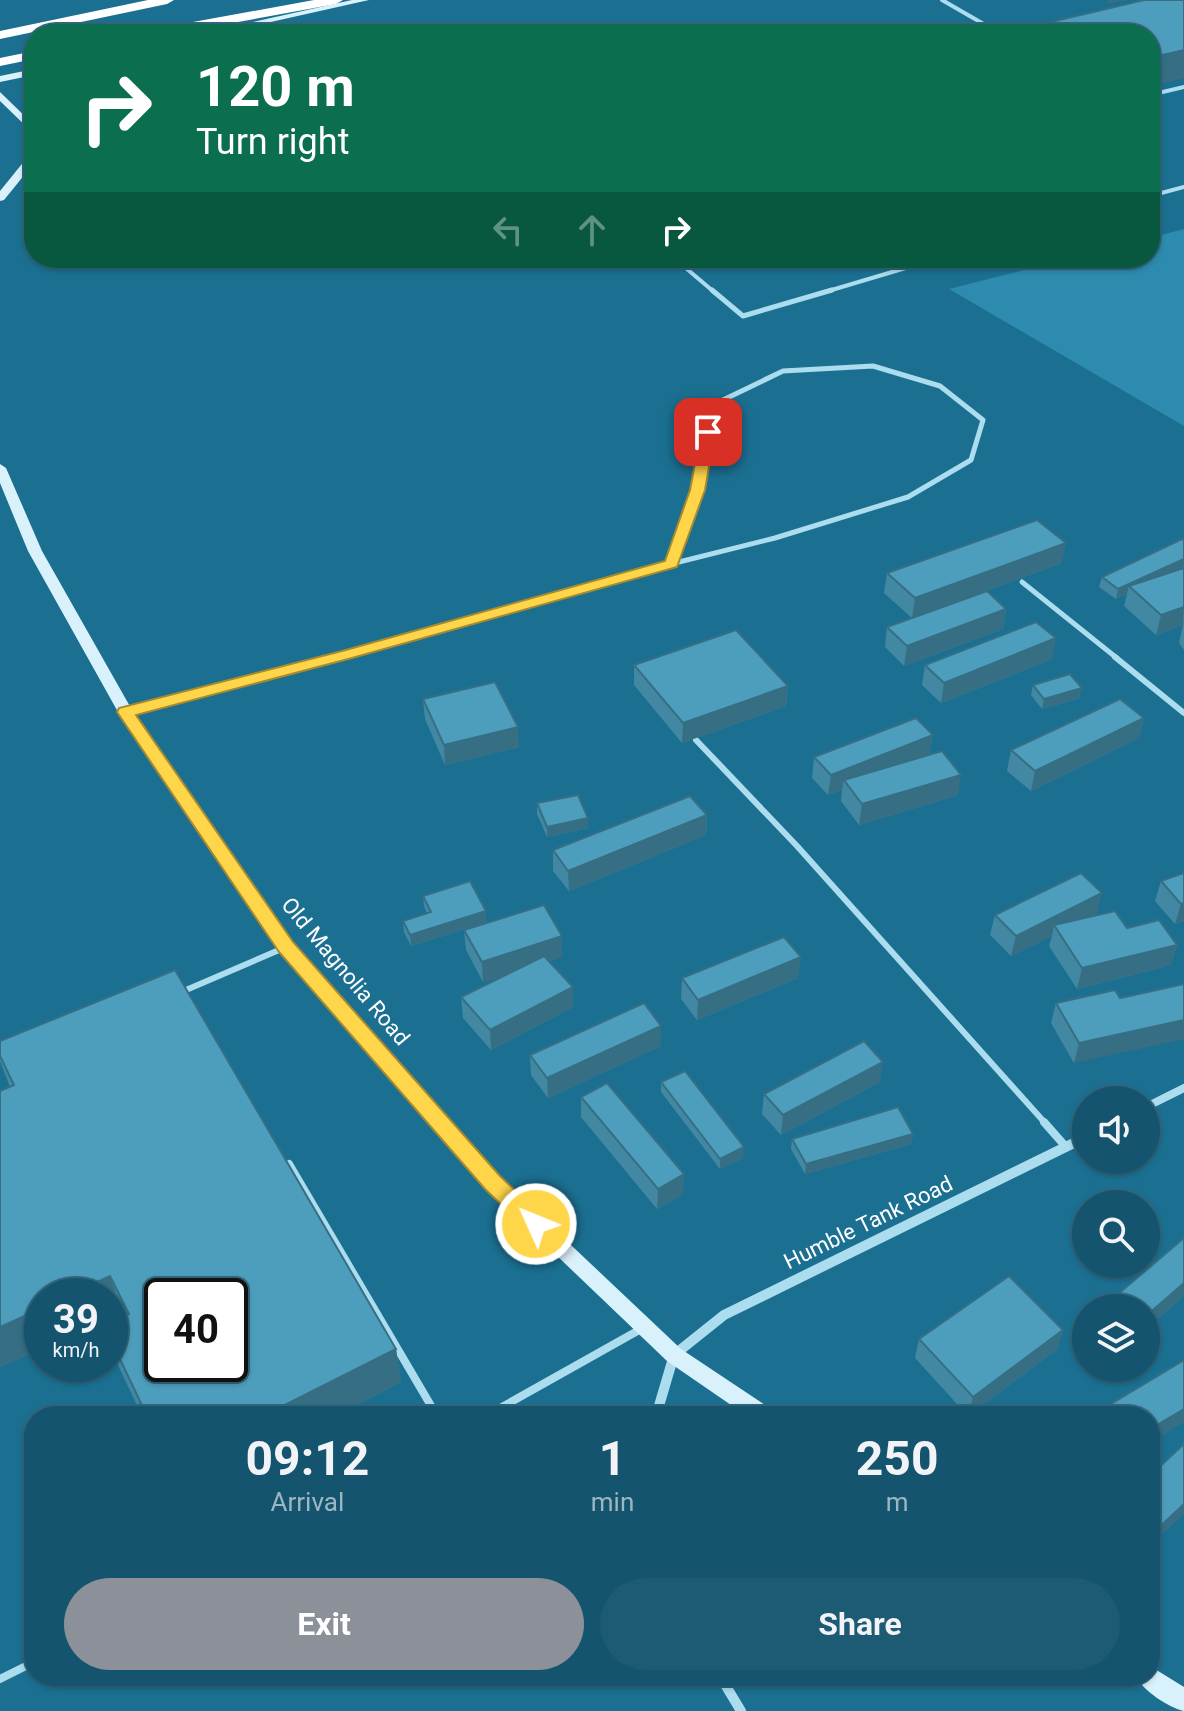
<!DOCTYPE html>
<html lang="en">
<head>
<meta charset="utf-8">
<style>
	:root { --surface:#14546e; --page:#1d5a73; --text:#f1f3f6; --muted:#9db7c2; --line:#336a81; --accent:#8c9099 }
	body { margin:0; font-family:Roboto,sans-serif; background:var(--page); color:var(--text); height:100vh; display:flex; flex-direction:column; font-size:30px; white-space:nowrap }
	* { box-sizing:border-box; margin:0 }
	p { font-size:26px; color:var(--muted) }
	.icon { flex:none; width:44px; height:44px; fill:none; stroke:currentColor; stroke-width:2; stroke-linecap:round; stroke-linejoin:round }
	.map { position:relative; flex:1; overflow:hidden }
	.details { position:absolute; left:24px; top:1406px; width:1136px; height:280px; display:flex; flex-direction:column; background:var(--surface); border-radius:32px; box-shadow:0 2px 6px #0004,0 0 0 2px var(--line) }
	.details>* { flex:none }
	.guide { position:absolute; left:24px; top:24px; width:1136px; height:244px; border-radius:32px; box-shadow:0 2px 6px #0004,0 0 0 2px var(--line); background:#0b6e4f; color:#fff; overflow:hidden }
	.buttons { position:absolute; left:1072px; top:1086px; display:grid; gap:16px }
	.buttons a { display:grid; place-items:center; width:88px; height:88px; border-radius:50%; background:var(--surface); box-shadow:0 2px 6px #0004,0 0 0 2px var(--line); font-size:40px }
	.speed { position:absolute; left:24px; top:1278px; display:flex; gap:16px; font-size:40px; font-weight:700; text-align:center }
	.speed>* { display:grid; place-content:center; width:104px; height:104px; border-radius:50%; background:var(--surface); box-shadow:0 2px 6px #0004,0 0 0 2px var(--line); line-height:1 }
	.speed small { font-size:20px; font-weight:400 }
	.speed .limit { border:4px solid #111; border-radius:12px; background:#fff; color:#111 }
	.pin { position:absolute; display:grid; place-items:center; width:68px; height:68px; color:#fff; margin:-34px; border-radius:16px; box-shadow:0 4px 12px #0006 }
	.me { position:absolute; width:88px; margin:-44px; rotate:314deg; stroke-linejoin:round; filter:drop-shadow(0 0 6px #0008) }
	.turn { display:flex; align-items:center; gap:28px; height:168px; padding:0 40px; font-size:36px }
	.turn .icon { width:104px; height:104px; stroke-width:2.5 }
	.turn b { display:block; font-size:56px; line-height:68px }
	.lanes { display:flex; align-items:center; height:76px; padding:0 40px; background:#0003; justify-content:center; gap:40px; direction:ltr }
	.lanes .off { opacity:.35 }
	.eta { display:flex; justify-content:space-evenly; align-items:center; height:136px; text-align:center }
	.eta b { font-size:48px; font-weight:700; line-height:56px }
	.cta { display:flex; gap:16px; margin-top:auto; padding:16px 40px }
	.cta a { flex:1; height:92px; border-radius:48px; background:var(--accent); color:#fff; font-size:32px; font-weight:700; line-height:92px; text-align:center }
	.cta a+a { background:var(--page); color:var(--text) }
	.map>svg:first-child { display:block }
	.green { fill:#2c8bae }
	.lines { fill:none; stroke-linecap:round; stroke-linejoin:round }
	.lane-far3 { stroke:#acddef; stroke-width:4 }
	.lane-far2 { stroke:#acddef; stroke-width:5 }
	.lane-far1 { stroke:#acddef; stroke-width:6 }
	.lane { stroke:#acddef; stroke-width:8 }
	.street-far1 { stroke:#acddef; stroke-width:8 }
	.street { stroke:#acddef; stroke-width:10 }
	.secondary { fill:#d9f1fa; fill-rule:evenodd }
	.highway { fill:#fff; fill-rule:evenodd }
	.wall { fill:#4288a3 }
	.shaded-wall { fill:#366f84 }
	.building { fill:#4d9ebd; stroke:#366f84; stroke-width:2; fill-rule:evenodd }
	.route { fill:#ffd54a; stroke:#a68a30; stroke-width:2 }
	.labels { text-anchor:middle; stroke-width:7; stroke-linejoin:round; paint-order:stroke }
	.street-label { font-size:22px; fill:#fff; stroke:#1b7092 }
</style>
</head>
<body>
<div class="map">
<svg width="1184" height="1711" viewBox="0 0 1184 1711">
	<rect width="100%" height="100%" fill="#1b7092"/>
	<path class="green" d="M 1184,229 L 1184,426 L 949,289 L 1071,258 L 1150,258 L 1150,238 Z"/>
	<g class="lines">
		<g class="lane-far3">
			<path d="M 942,0 L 1001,34"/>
			<path d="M 1150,95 L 1184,87"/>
			<path d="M 1150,196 L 1184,187"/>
			<path d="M 674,258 L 714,292"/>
			<path d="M 825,292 L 939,258"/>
		</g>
		<g class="lane-far2">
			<path d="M 712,290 L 743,316 L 832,290"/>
			<path d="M 873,366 L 940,386 L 983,420 L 971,460 L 908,497 L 775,538 L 671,564 L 697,490 L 708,432 L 723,400 L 783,371 Z"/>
			<path d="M 1022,582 L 1118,659"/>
			<path d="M 329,659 L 671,564"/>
		</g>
		<g class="lane-far1">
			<path d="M 1115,657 L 1184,713"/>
			<path d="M 125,712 L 337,657"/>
			<path d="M 696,740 L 797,846 L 1046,1124"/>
			<path d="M 179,993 L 286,947"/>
		</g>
		<g class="lane">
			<path d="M 1044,1122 L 1066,1147"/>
			<path d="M 289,1164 L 437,1416"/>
			<path d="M 486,1416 L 641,1329"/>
			<path d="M 0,1679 L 34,1662"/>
		</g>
		<path class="street-far1" d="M 1146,1107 L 1184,1088"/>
		<g class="street">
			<path d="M 656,1416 L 674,1355 L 724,1315 L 1086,1137"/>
			<path d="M 720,1676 L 741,1711"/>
		</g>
		<g class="secondary">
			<path d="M 352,0 L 369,0 L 217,34 L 199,34 Z"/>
			<path d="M 34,69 L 34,75 L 0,82 L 0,76 Z"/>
			<path d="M 0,92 L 34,125 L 34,134 L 0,101 Z"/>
			<path d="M 34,153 L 34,163 L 4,200 L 0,201 L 0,191 L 30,154 Z"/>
			<path d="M 0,464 L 6,468 L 42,551 L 132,710 L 292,943 L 500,1178 L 681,1349 L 771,1409 L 774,1416 L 747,1416 L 667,1361 L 486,1188 L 280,951 L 118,712 L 28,551 L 0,483 Z"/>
			<path d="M 1150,1666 L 1184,1687 L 1184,1711 C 1169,1708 1142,1690 1136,1676 L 1150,1676 Z"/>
		</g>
		<g class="highway">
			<path d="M 148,0 L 174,0 L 167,4 L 0,39 L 0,31 Z"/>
			<path d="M 314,0 L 343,0 L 336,4 L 172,34 L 142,34 L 149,30 Z"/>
			<path d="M 34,51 L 34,59 L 0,66 L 0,58 Z"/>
		</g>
	</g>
	<g class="wall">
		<path d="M 1184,540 L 1184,650 L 1179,643 L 1183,625 L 1156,635 L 1124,606 L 1127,594 L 1116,599 L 1099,587 L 1102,577 Z"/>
		<path d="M 1062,563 L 912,618 L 884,593 L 887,573 Z"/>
		<path d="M 1006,609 L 1003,629 L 904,666 L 885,647 L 887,627 Z"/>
		<path d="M 1052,659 L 941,703 L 922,685 L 925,665 Z"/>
		<path d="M 634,665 L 788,686 L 786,706 L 682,743 L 634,685 Z"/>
		<path d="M 1033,685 L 1080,698 L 1042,709 L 1031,695 Z"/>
		<path d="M 423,699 L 519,747 L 445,765 L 425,719 Z"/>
		<path d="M 1144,718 L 1139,738 L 1031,791 L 1007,771 L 1011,750 Z"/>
		<path d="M 933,735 L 929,755 L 958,795 L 859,825 L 841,801 L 842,790 L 828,795 L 812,778 L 814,757 Z"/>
		<path d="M 537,803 L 588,818 L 588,828 L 547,837 L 537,814 Z"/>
		<path d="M 707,815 L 706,835 L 569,891 L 553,871 L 553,850 Z"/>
		<path d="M 1184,873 L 1184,921 L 1175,924 L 1155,901 L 1161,881 Z"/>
		<path d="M 423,896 L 487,922 L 411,946 L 404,932 L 403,921 L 427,914 L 424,906 Z"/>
		<path d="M 1097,913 L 1089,917 L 1177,945 L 1171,965 L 1077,989 L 1049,946 L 1052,936 L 1011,956 L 990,935 L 995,915 Z"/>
		<path d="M 464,930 L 562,936 L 562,957 L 549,961 L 573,987 L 573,1007 L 491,1050 L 463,1018 L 461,997 L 508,974 L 483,982 L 466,950 Z"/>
		<path d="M 682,978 L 798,978 L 697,1020 L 681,999 Z"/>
		<path d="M 1115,990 L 1074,1063 L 1051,1023 L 1056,1003 Z"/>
		<path d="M 661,1026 L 661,1046 L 548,1098 L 531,1075 L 530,1055 Z"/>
		<path d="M 0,1041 L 396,1349 L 401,1382 L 335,1416 L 142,1416 L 118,1365 L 110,1341 L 110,1328 L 124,1317 L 121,1310 L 42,1296 L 42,1348 L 0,1367 L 10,1087 L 0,1061 Z"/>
		<path d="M 661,1082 L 743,1158 L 720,1169 L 661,1092 Z"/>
		<path d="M 880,1082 L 781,1135 L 762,1114 L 764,1094 Z"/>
		<path d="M 581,1097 L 683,1194 L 657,1209 L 581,1117 Z"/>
		<path d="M 913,1134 L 911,1144 L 805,1174 L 791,1149 L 792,1139 Z"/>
		<path d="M 1184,1238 L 1184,1296 L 1146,1329 L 1146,1308 L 1113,1308 L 1118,1294 Z"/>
		<path d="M 1063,1330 L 1057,1349 L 968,1416 L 915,1358 L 919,1339 Z"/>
	</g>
	<g class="shaded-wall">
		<path d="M 1108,0 L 1128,0 L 1107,4 Z"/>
		<path d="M 1184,50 L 1184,78 L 1150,87 L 1150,58 Z"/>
		<path d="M 1066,543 L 1062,563 L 912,618 L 915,598 Z"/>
		<path d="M 1184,559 L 1184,568 L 1129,586 L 1127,594 L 1116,599 L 1118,589 Z"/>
		<path d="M 1184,607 L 1183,625 L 1156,635 L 1161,615 Z"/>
		<path d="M 1006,609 L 1003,629 L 904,666 L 907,646 Z"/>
		<path d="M 1056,638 L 1052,659 L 941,703 L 944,683 Z"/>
		<path d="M 788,686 L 786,706 L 682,743 L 683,723 Z"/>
		<path d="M 1082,688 L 1080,698 L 1042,709 L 1044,699 Z"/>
		<path d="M 1144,718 L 1139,738 L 1031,791 L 1035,771 Z"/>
		<path d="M 518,727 L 519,747 L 445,765 L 444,745 Z"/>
		<path d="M 933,735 L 929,755 L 844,780 L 842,790 L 828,795 L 831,775 Z"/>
		<path d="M 961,775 L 958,795 L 859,825 L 862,804 Z"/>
		<path d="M 707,815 L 706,835 L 569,891 L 568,871 Z"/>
		<path d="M 588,818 L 588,828 L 547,837 L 547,827 Z"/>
		<path d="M 1102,893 L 1097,913 L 1058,932 L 1054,925 L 1052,936 L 1011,956 L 1016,936 Z"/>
		<path d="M 1184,903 L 1184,921 L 1175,924 L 1181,904 Z"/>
		<path d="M 486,911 L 487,922 L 411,946 L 410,935 Z"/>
		<path d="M 562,936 L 562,957 L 483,982 L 482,962 Z"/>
		<path d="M 1177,945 L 1171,965 L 1077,989 L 1082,968 Z"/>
		<path d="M 801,957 L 798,978 L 697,1020 L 698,1000 Z"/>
		<path d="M 573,987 L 573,1007 L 491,1050 L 490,1030 Z"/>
		<path d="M 1184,1020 L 1184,1039 L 1074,1063 L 1079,1043 Z"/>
		<path d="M 661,1026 L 661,1046 L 548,1098 L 547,1078 Z"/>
		<path d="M 883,1062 L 880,1082 L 781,1135 L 783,1115 Z"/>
		<path d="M 913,1134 L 911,1144 L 805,1174 L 806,1164 Z"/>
		<path d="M 744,1147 L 743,1158 L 720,1169 L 720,1159 Z"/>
		<path d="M 684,1174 L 683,1194 L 657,1209 L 658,1189 Z"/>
		<path d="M 110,1276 L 121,1310 L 110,1316 L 110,1296 L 67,1296 Z"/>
		<path d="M 1184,1283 L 1184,1296 L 1146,1329 L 1146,1316 Z"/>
		<path d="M 42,1308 L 42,1348 L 0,1367 L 0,1327 Z"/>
		<path d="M 1063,1330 L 1057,1349 L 968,1416 L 973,1397 Z"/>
		<path d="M 396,1349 L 401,1382 L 335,1416 L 263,1416 Z"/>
		<path d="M 1184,1409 L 1184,1422 L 1150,1443 L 1150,1429 Z"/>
		<path d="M 1184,1504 L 1184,1514 L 1150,1546 L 1150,1536 Z"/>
	</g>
	<g class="building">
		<path d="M 1144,0 L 1184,0 L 1184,50 L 1150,58 L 1150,34 L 1000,34 Z"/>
		<path d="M 1037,520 L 1066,543 L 915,598 L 887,573 Z"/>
		<path d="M 1182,539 L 1184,540 L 1184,559 L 1118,589 L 1102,577 Z"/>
		<path d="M 1184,568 L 1184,607 L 1161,615 L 1129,586 Z"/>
		<path d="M 987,591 L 1006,609 L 907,646 L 887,627 Z"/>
		<path d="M 1036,622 L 1056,638 L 944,683 L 925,665 Z"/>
		<path d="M 736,630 L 788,686 L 683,723 L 634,665 Z"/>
		<path d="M 1070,674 L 1082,688 L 1044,699 L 1033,685 Z"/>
		<path d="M 495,682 L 518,727 L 444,745 L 423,699 Z"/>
		<path d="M 1120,699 L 1144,718 L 1035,771 L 1011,750 Z"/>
		<path d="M 916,718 L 933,735 L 831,775 L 814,757 Z"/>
		<path d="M 942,751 L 961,775 L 862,804 L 844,780 Z"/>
		<path d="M 578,795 L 588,818 L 547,827 L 537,803 Z"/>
		<path d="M 690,796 L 707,815 L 568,871 L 553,850 Z"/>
		<path d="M 1081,873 L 1102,893 L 1016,936 L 995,915 Z"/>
		<path d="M 1184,873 L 1184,903 L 1181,904 L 1161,881 Z"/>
		<path d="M 470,881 L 486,911 L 410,935 L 403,921 L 431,912 L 423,896 Z"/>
		<path d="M 544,905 L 562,936 L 482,962 L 464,930 Z"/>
		<path d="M 1115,911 L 1127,928 L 1159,920 L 1177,945 L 1082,968 L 1054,925 Z"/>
		<path d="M 784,937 L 801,957 L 698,1000 L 682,978 Z"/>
		<path d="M 544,956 L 573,987 L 490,1030 L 461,997 Z"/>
		<path d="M 175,970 L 396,1349 L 263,1416 L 147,1416 L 110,1338 L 110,1328 L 129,1314 L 110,1276 L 67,1296 L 42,1296 L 42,1308 L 0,1327 L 0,1091 L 14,1085 L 0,1056 L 0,1041 ZM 162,1296 L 230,1296 L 230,1364 L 162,1364 Z"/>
		<path d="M 1184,984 L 1184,1020 L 1079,1043 L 1056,1003 L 1115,990 L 1120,998 Z"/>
		<path d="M 644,1003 L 661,1026 L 547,1078 L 530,1055 Z"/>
		<path d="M 864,1041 L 883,1062 L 783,1115 L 764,1094 Z"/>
		<path d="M 685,1071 L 744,1147 L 720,1159 L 661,1082 Z"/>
		<path d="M 607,1083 L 684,1174 L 658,1189 L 581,1097 Z"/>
		<path d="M 898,1107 L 913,1134 L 806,1164 L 792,1139 Z"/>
		<path d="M 1184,1238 L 1184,1283 L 1146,1316 L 1146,1308 L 1134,1308 L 1118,1294 Z"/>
		<path d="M 1009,1276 L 1063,1330 L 973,1397 L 919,1339 Z"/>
		<path d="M 1184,1360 L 1184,1409 L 1150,1429 L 1150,1416 L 1091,1416 Z"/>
		<path d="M 1184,1444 L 1184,1504 L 1150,1536 L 1150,1476 Z"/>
	</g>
	<path class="route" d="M 708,428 L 715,432 L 705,490 L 677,567 L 352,658 L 136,715 L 293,942 L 500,1176 L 544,1218 L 547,1224 L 544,1230 L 536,1233 L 528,1230 L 485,1189 L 279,952 L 117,712 L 119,708 L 342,651 L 665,561 L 690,490 L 701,432 Z"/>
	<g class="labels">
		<g class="street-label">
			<text transform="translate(346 971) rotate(50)" y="8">Old Magnolia Road</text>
			<text transform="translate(868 1222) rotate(-26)" y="8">Humble Tank Road</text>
		</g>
	</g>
</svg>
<div class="buttons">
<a><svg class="icon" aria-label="sound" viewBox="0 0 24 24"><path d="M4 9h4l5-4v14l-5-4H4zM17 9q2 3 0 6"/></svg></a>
<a><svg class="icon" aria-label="search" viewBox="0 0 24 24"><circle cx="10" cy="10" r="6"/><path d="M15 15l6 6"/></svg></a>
<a><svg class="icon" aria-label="layers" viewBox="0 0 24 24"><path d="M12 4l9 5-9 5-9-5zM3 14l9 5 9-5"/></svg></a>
</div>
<div class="speed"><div>39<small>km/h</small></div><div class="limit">40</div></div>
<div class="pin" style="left:708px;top:432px;background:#d93025"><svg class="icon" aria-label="arrive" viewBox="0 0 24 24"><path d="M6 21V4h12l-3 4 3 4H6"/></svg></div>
<svg class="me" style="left:536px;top:1224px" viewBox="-20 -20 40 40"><circle r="17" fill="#ffd54a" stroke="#fff" stroke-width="3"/><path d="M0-11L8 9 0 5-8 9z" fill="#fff"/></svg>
<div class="guide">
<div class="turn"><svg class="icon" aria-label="right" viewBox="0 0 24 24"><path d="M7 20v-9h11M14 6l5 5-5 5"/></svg><div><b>120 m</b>Turn right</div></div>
<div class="lanes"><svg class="icon off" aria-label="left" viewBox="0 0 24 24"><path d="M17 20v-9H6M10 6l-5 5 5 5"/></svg><svg class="icon off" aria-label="ahead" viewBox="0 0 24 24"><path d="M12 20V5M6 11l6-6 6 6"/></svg><svg class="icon" aria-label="right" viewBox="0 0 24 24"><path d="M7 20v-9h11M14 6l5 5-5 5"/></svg></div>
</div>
<section class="details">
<div class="eta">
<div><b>09:12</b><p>Arrival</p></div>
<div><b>1</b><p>min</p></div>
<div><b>250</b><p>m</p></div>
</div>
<div class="cta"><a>Exit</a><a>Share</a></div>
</section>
</div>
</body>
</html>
